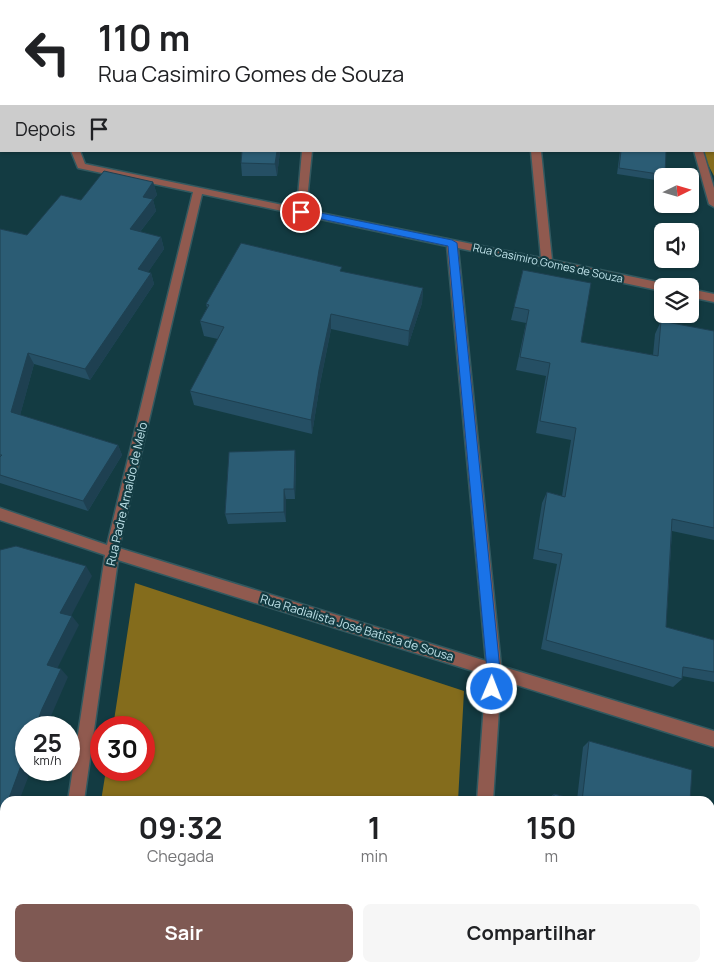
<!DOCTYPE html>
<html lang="pt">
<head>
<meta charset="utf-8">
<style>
	:root { --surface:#fff; --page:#f6f6f6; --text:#202124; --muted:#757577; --accent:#7f5953 }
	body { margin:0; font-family:Manrope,sans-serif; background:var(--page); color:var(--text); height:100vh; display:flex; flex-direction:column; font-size:19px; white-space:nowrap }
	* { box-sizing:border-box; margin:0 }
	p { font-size:16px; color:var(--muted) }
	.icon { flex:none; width:28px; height:28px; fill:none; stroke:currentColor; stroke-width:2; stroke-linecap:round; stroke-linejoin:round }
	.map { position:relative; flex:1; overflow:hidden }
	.sheet { position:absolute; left:0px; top:796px; width:715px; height:176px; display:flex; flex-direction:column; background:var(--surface); border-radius:15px 15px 0 0; box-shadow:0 1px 4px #0004 }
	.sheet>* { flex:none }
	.banner { position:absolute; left:0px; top:0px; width:715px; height:152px; box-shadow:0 1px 4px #0004; background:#fff; color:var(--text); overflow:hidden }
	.needle { width:32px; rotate:85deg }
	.tools { position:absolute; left:654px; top:168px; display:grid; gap:10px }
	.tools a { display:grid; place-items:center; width:45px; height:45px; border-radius:8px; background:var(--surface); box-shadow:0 1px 4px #0004; font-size:25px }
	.speed { position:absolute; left:15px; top:716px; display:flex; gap:10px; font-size:25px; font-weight:700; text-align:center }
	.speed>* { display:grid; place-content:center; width:65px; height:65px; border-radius:50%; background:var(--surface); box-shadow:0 1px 4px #0004; line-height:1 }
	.speed small { font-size:12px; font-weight:400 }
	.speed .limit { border:8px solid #d22; background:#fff; color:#111 }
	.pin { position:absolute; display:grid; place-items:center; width:42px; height:42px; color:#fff; margin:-21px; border:2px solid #fff; border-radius:50%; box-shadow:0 1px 5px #0007 }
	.me { position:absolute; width:55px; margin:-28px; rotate:1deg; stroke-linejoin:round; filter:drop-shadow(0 0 4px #0008) }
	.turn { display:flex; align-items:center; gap:18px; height:105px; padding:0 15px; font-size:22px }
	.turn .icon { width:65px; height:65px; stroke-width:2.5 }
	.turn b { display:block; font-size:35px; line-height:42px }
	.then { display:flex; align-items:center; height:48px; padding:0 15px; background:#0003; gap:10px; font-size:19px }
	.eta { display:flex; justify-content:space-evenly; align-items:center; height:85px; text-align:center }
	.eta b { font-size:30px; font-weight:700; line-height:35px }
	.primary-button { display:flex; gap:10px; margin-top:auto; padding:10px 15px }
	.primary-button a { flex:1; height:58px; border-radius:8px; background:var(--accent); color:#fff; font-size:20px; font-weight:700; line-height:58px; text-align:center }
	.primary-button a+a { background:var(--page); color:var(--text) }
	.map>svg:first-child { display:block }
	.forest { fill:#846c1c }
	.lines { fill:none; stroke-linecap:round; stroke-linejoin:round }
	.canal { fill:#38995a; fill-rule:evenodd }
	.street-casing { stroke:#325960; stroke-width:3 }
	.street { fill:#905a4f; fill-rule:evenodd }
	.wall { fill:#254f64 }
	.shaded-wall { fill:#1e4051 }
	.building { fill:#2b5c74; stroke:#1e4051 }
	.route { fill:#1a73e8; stroke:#114b97 }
	.labels { text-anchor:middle; stroke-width:4.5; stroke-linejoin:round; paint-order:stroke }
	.far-street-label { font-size:11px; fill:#bfe2e9; stroke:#133b42 }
	.street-label { font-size:12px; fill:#bfe2e9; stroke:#133b42 }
</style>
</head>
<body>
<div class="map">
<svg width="714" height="972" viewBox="0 0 714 972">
	<rect width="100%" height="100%" fill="#133b42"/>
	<g class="forest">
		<path d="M 0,0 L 714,0 L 714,176 L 701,151 L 714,151 L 714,1 L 1,1 L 1,33 Z"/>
		<path d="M 135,583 L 464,691 L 458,801 L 101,801 L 106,770 L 144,770 L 144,728 L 113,727 Z"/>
		<path d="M 76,968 L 447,968 L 447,972 L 75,972 Z"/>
	</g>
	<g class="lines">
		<path class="canal" d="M 0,0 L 26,0 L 26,1 L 1,1 L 1,5 Z"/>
		<defs>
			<g id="street">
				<rect x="318" y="0" width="8" height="1"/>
				<rect x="518" y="0" width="8" height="1"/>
				<path d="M 71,151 L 80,151 L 85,164 L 297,208 L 302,151 L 312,151 L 306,210 L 541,258 L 531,151 L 541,151 L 552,260 L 662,283 L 667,286 L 662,286 L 662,291 L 458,248 L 501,666 L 714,731 L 714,747 L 501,680 L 493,801 L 477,801 L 486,675 L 118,560 L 84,801 L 68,801 L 105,555 L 0,520 L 0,508 L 107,545 L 193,192 L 78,168 ZM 202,194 L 447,246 L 486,661 L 119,548 Z"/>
				<path d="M 694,151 L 703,151 L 714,188 L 714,207 L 709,204 Z"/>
				<path d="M 690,289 L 714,294 L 714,302 L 690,297 Z"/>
				<path d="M 44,968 L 62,968 L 61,972 L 43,972 Z"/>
				<path d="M 465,968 L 482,968 L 483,972 L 465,972 Z"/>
			</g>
		</defs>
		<use href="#street" class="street-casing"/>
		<use href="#street" class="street"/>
	</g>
	<g class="wall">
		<rect x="0" y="40" width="1" height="85"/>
		<path d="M 242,151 L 280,151 L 277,176 L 242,176 L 241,163 Z"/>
		<path d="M 620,151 L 666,151 L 665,175 L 664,176 L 662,176 L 662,181 L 617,174 Z"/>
		<path d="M 153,182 L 157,195 L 153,200 L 156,211 L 140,232 L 161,237 L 164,249 L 148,272 L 151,273 L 154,284 L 90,380 L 34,364 L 20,415 L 118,445 L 122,455 L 88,511 L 0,483 L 0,229 L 27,235 L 81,200 Z"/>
		<path d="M 523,270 L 581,342 L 653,355 L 655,334 L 661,321 L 714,331 L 714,540 L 672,531 L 666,627 L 714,640 L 714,682 L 682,676 L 682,679 L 673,687 L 541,649 L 557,564 L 533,559 L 542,503 L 547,492 L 562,496 L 571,440 L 536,433 L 546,376 L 516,370 L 526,323 L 511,320 Z"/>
		<path d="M 342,272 L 423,288 L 422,303 L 408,346 L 331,329 L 320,384 L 312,434 L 194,405 L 190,391 L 218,339 L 204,336 L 200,321 L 207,308 L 206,304 Z"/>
		<path d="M 296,460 L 295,499 L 286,499 L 286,522 L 228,524 L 225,514 Z"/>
		<path d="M 589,741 L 690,801 L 549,801 L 549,798 L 554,794 L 577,800 L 583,747 Z"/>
		<path d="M 578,968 L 710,968 L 714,972 L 578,972 Z"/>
	</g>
	<g class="shaded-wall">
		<path d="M 277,151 L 280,151 L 277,176 L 275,164 Z"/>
		<path d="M 153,182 L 157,195 L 153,200 L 156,211 L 133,241 L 130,229 L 143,197 Z"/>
		<path d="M 161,237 L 164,249 L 142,281 L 138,269 Z"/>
		<path d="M 151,273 L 154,284 L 90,380 L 85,369 Z"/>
		<path d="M 423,288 L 422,303 L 408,346 L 409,331 Z"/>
		<path d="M 331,314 L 331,329 L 320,384 L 312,434 L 311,420 L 319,370 Z"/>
		<path d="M 28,353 L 34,364 L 18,423 L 11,412 Z"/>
		<path d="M 118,445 L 122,455 L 88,511 L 83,501 Z"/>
		<path d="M 295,450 L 296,460 L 295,499 L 294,489 Z"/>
		<path d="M 284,489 L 286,499 L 286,522 L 284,512 Z"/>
		<path d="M 86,566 L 92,576 L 68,622 L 60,613 Z"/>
		<path d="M 72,616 L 79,625 L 55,673 L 47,665 Z"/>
		<path d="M 61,669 L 68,677 L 51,716 L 47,728 L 35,728 L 42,709 Z"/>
		<path d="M 26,752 L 26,770 L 31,770 L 19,801 L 8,801 Z"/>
		<path d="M 5,808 L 5,840 L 0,853 L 0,821 Z"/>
		<path d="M 0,937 L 5,938 L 5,958 L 4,963 L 0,963 Z"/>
	</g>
	<g class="building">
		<rect x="0" y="40" width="1" height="75"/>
		<path d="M 242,151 L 277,151 L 275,164 L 241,163 Z"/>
		<path d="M 621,151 L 666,151 L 665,175 L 619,168 Z"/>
		<path d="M 104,171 L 153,182 L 143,197 L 153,199 L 130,229 L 161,237 L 138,269 L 151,273 L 85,369 L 28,353 L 11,412 L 118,445 L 83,501 L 0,475 L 0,457 L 2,455 L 0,455 L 0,229 L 27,235 L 61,195 L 81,200 Z"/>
		<path d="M 241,243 L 342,267 L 340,271 L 423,288 L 409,331 L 331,314 L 319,370 L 311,420 L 190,391 L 224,327 L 200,321 L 209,305 L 206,304 Z"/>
		<path d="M 523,270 L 591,283 L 581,342 L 658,356 L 661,321 L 714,331 L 714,528 L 672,519 L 666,627 L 714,640 L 714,672 L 683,667 L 682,679 L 546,640 L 562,554 L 538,549 L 547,492 L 565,497 L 576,428 L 540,421 L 550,363 L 520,357 L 529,310 L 514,307 Z"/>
		<path d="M 295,450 L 294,489 L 284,489 L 284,512 L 225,514 L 229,452 Z"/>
		<path d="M 16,546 L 86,566 L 60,613 L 72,616 L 47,665 L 61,669 L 42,709 L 35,728 L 26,728 L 26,752 L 8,801 L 5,801 L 5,808 L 0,821 L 0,550 Z"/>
		<path d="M 589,741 L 692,770 L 690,801 L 582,801 Z"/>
		<path d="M 554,794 L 581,801 L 554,801 Z"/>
		<path d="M 710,841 L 714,842 L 714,972 L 584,972 L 585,968 L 710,968 Z"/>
	</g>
	<path class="route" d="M 301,209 L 452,240 L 457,243 L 500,670 L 497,693 L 492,695 L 488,693 L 486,689 L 487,670 L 448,246 L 298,214 L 298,210 Z"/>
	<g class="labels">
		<g class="far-street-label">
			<text transform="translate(548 263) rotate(12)" y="4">Rua Casimiro Gomes de Souza</text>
		</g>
		<g class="street-label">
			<text transform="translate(127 494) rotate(-77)" y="4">Rua Padre Arnaldo de Melo</text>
			<text transform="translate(357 628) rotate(17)" y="4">Rua Radialista José Batista de Sousa</text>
		</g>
	</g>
</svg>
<div class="tools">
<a><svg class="needle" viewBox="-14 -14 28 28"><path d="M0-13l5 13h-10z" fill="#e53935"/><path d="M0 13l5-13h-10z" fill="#757577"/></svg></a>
<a><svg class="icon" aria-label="sound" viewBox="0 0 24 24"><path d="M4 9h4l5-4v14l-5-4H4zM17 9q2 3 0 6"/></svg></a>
<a><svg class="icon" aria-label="layers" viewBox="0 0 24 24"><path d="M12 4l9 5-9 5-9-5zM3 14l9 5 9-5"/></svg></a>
</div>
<div class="speed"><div>25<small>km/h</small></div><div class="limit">30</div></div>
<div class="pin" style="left:301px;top:212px;background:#d93025"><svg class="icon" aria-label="arrive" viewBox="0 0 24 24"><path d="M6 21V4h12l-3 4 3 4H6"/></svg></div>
<svg class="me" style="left:492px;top:689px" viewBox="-20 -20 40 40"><circle r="17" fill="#1a73e8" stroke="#fff" stroke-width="3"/><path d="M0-11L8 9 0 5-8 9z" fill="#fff"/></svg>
<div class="banner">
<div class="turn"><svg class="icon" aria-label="left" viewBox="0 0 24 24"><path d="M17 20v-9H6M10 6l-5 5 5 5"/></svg><div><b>110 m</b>Rua Casimiro Gomes de Souza</div></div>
<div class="then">Depois<svg class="icon" aria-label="arrive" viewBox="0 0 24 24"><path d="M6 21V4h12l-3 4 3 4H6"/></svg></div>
</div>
<section class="sheet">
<div class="eta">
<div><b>09:32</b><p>Chegada</p></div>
<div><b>1</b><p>min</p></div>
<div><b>150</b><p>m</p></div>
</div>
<div class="primary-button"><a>Sair</a><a>Compartilhar</a></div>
</section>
</div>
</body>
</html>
